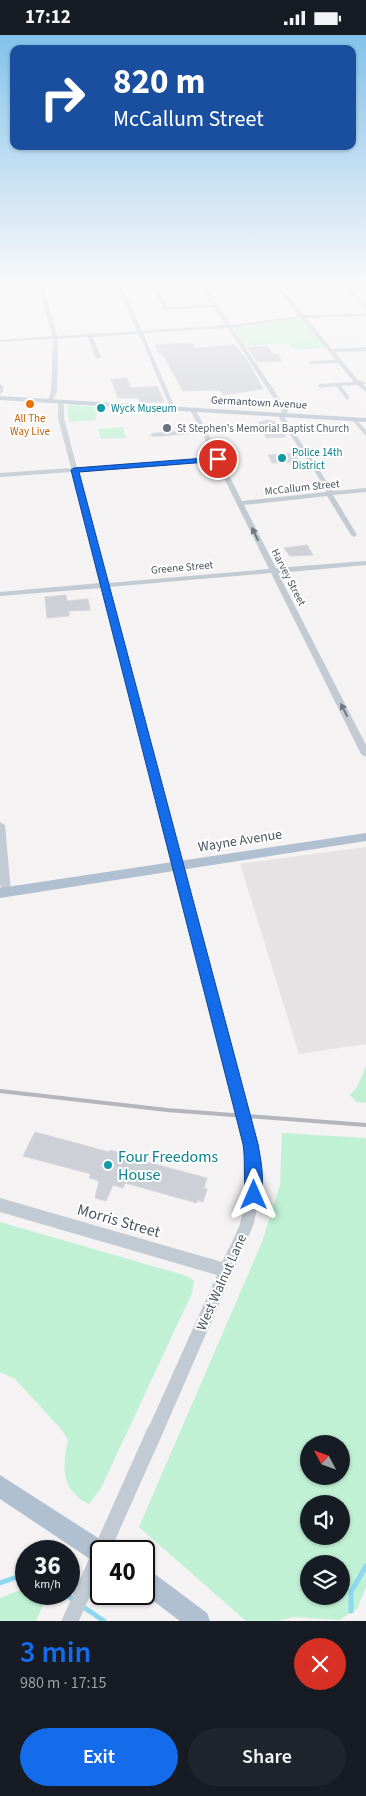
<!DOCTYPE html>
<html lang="en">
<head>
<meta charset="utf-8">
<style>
	:root { --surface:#171b24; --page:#20242c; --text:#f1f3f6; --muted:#9ea1a6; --accent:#146ceb }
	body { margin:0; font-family:"Source Sans 3",sans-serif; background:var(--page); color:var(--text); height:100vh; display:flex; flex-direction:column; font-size:19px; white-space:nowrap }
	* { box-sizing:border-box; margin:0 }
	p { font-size:16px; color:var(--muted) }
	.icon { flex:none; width:28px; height:28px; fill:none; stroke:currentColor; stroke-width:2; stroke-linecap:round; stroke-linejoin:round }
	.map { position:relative; height:1586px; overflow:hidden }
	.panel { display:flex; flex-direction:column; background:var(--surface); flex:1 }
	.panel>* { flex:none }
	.top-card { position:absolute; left:10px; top:10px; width:346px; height:105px; border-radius:10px; box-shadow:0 1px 4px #0004; background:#1a4fa0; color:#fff; overflow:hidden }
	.needle { width:32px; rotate:311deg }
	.tools { position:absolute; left:300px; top:1400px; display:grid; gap:10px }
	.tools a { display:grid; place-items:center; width:50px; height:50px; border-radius:50%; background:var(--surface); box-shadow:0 1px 4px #0004; font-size:25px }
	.speed { position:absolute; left:15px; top:1505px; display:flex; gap:10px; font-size:25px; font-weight:700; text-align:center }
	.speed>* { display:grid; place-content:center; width:65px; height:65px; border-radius:50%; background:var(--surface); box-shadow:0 1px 4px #0004; line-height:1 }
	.speed small { font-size:12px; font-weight:400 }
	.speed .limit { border:2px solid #111; border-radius:8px; background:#fff; color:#111 }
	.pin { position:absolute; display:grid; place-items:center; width:42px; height:42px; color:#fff; margin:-21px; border:2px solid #fff; border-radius:50%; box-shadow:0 1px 5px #0007 }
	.me { position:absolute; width:55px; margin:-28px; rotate:0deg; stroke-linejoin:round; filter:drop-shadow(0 0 4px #0008) }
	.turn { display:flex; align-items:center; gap:18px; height:105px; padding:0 20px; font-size:22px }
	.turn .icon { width:65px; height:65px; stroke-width:2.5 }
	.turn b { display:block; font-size:35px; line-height:42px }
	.round { display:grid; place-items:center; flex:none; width:52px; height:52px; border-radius:26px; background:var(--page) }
	.head { display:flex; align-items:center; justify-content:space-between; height:85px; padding:0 20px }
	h1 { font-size:30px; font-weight:600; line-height:38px; color:var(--accent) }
	.button { display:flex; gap:10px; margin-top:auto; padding:10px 20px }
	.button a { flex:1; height:58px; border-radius:30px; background:var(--accent); color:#fff; font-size:20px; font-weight:600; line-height:58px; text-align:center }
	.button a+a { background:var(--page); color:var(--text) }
	.status { display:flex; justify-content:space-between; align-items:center; height:35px; padding:0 25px; background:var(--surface); direction:ltr }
	.status svg { height:14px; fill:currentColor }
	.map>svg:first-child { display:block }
	.education { fill:#e5e3e3 }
	.green { fill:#c0f1d4; fill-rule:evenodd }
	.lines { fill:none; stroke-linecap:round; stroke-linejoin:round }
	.stream { stroke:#8cd8ef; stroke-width:5 }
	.building { fill:#cdd0d6; stroke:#d5d7dd }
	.minor { fill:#c2cbd3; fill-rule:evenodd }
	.major { fill:#b1c0d0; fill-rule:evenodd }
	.rail { stroke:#b3b6bc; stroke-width:4 }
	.minor-bridge-far1 { stroke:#c2cbd3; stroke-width:12 }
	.minor-bridge { stroke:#c2cbd3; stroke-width:16 }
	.oneway { fill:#6d7882 }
	.route { fill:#146ceb; stroke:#0d4699 }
	.food-dot { fill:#e8710a; stroke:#fff; stroke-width:2 }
	.culture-dot { fill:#0f9aa8; stroke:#fff; stroke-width:2 }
	.worship-dot { fill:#6b7280; stroke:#fff; stroke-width:2 }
	.labels { text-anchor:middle; stroke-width:4; stroke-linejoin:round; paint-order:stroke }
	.far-street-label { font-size:11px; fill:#485460; stroke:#fff }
	.far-culture-label { font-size:11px; fill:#0d838f; stroke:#fff; text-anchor:start }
	.far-food-label { font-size:11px; fill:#c56008; stroke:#fff }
	.far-worship-label { font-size:11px; fill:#5b616d; stroke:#fff; text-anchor:start }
	.street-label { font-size:14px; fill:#485460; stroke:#fff }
	.near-culture-label { font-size:16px; fill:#0d838f; stroke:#fff; text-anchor:start }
	.near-street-label { font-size:16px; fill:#485460; stroke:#fff }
</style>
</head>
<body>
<div class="status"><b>17:12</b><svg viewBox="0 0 49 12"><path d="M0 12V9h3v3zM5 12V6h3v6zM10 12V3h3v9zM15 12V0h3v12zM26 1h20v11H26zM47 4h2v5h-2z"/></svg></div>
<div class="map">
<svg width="366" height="1586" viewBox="0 0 366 1586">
	<rect width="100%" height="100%" fill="#f4f2f2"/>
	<path class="education" d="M 366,812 L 366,1009 L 299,1019 L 240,829 Z"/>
	<g class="green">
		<path d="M 301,283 L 326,313 L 293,315 L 288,308 L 245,311 L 233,293 Z"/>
		<path d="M 67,370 L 97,372 L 96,385 L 69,387 Z"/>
		<path d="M 123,392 L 126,403 L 101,404 L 98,394 Z"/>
		<path d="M 366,1031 L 366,1068 L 357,1067 L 350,1060 L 357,1052 Z"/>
		<path d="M 282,1098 L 366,1103 L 366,1552 L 357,1574 L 339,1585 L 293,1582 L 278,1586 L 246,1586 L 139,1492 L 262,1207 L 280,1150 ZM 309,1409 L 341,1409 L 341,1441 L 309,1441 ZM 309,1469 L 341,1469 L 341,1501 L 309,1501 ZM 309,1529 L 341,1529 L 341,1561 L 309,1561 Z"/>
		<path d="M 0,1187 L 187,1241 L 194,1246 L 192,1258 L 101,1453 L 89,1469 C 61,1455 62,1433 68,1405 L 62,1395 L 15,1344 L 0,1337 Z"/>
		<path d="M 26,1553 L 26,1559 L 41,1559 L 45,1566 L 36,1586 L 0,1586 L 0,1563 Z"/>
	</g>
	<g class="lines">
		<g class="stream">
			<path d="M 0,1548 L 26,1539"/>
			<path d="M 65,1559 L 75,1566"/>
			<path d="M 82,1571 L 104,1586"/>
			<path d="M 351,1576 L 351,1557 L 366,1531"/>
		</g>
	</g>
	<g class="building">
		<path d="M 192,308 L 195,313 L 235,310 L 249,328 L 263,354 L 223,360 L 220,355 L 183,356 L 163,320 L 160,320 L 155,310 Z"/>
		<path d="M 267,311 L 273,319 L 277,319 L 282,326 L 257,327 L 247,312 Z"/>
		<path d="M 127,343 L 131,353 L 157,351 L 164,367 L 140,368 L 138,363 L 118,363 L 111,344 Z"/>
		<path d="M 269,385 L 278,388 L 286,402 L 266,403 L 259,387 Z"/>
		<path d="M 294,418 L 299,427 L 272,428 L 268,420 Z"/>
		<path d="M 307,510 L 313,520 L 290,521 L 284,513 Z"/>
		<path d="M 66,560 L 67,566 L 88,564 L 90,575 L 69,576 L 69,581 L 47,583 L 45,562 Z"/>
		<path d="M 35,1097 L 109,1117 L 110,1115 L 125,1119 L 124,1121 L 207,1143 L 204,1153 L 207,1154 L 203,1167 L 197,1165 L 197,1168 L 125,1148 L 123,1153 L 113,1150 L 106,1166 L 95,1163 L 99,1146 L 89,1143 L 91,1139 L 23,1121 Z"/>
	</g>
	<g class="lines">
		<g class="minor">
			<path d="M 38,246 L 42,246 L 57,301 L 137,296 L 116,246 L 120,246 L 142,296 L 226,290 L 214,272 L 164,275 L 149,246 L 153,246 L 168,273 L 212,270 L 197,246 L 240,246 L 238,247 L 203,249 L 231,290 L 299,281 L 271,246 L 304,246 L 302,247 L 277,248 L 304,280 L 366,279 L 366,281 L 306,283 L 332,314 L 366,312 L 366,316 L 335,317 L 358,345 L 366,348 L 363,350 L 366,352 L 366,357 L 357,350 L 341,351 L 350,363 L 347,365 L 336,351 L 320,353 L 317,351 L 320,349 L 354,347 L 338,328 L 309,329 L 311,326 L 336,325 L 301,283 L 232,293 L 288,376 L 285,383 L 333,456 L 366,453 L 366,457 L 333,460 L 357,500 L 354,502 L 351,500 L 327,461 L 244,470 L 276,533 L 366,526 L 366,530 L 278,538 L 366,710 L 366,722 L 361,719 L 271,538 L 109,552 L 244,1060 L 243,1064 L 238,1066 L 233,1064 L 232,1060 L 102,553 L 0,561 L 0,557 L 100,548 L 72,437 L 0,442 L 0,438 L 71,433 L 58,383 L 58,367 L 61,365 L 64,367 L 64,383 L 77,433 L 214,423 L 202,398 L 153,402 L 150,400 L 153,398 L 200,394 L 190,375 L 193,373 L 196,375 L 242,466 L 326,457 L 326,454 L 279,383 L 282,376 L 228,293 L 143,298 L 176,375 L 171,374 L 139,299 L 93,302 L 101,322 L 98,324 L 95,322 L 88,302 L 58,304 L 57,357 L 51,367 L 47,367 L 51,357 L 53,304 L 0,307 L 0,305 L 52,301 ZM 216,427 L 269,534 L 108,548 L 78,437 Z"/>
			<path d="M 337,246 L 341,246 L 366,270 L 366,274 Z"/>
			<path d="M 0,349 L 3,351 L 3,357 L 0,359 Z"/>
			<path d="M 354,382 L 366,395 L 366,401 L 351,384 Z"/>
			<path d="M 0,787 L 5,790 L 11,857 L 10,860 L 2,860 L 0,849 Z"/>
			<path d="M 247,1091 L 252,1093 L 254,1097 C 261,1129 262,1159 253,1191 L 161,1402 L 155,1404 L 149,1402 L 147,1396 L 217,1240 L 0,1177 L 0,1163 L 222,1227 C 228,1215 235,1202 240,1189 C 249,1159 247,1127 240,1097 L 242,1093 Z"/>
		</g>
		<g class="major">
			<path d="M 0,361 L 366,383 L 366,387 L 0,365 Z"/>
			<path d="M 366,798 L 366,806 L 0,863 L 0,853 Z"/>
			<path d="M 0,1440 L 109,1510 L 111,1516 L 101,1516 L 101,1529 L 93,1526 L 0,1464 Z"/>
			<path d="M 144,1534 L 152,1537 L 207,1578 L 210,1586 L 180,1586 L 144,1559 Z"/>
		</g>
		<path class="rail" d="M 0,1056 L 167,1075 L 366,1090"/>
		<path class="minor-bridge-far1" d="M 238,1060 L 247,1097"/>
		<path class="minor-bridge" d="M 70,1586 L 155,1396"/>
	</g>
	<defs><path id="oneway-solid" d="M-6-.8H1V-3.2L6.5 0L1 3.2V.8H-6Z" transform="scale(1.25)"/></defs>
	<g class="oneway">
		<use href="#oneway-solid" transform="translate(255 499) rotate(-116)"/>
		<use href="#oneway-solid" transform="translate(344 675) rotate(-117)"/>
	</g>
	<linearGradient id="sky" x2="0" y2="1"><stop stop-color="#83c2eb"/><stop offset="0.53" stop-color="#faf9f9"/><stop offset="1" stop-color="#faf9f9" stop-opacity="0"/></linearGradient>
	<rect width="366" height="468" fill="url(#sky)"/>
	<path class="route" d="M 218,422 L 221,424 L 220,426 L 79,437 L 258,1109 C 261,1126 266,1150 259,1165 L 254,1168 L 248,1165 C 242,1151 246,1126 243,1109 L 71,435 L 74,433 Z"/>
	<circle class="food-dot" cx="30" cy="369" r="5"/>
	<g class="culture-dot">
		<circle cx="101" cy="373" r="5"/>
		<circle cx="282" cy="423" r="5"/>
		<circle cx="108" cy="1130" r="5"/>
	</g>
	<circle class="worship-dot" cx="167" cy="393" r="5"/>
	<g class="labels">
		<g class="far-street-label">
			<text transform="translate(259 367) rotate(3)" y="4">Germantown Avenue</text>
			<text transform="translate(302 452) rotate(-6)" y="4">McCallum Street</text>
			<text transform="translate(182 532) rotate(-5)" y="4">Greene Street</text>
			<text transform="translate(289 542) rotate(63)" y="4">Harvey Street</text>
		</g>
		<g class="far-culture-label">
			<text x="111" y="377">Wyck Museum</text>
			<text x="292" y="421">Police 14th<tspan x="292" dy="13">District</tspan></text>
		</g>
		<g class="far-food-label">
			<text x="30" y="387">All The<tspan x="30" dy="13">Way Live</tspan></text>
		</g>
		<g class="far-worship-label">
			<text x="177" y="397">St Stephen's Memorial Baptist Church</text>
		</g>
		<g class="street-label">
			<text transform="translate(240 805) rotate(-9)" y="5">Wayne Avenue</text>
			<text transform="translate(221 1247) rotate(-66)" y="5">West Walnut Lane</text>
		</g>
		<g class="near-culture-label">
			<text x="118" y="1127">Four Freedoms<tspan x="118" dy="18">House</tspan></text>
		</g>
		<g class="near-street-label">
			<text transform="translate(119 1185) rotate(16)" y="6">Morris Street</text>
		</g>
	</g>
</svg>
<div class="tools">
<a><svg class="needle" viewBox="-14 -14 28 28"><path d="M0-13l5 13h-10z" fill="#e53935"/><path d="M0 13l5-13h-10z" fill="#9ea1a6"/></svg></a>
<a><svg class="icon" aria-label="sound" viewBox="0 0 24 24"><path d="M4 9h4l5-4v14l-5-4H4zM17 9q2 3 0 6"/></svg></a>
<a><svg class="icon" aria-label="layers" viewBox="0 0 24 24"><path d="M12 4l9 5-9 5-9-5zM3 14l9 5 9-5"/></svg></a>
</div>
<div class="speed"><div>36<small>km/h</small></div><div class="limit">40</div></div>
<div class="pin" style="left:218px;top:424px;background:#d93025"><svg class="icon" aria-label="arrive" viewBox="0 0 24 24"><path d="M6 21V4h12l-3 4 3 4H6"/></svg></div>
<svg class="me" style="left:254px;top:1160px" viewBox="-20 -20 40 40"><path d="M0-17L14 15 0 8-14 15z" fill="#146ceb" stroke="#fff" stroke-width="4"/></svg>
<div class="top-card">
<div class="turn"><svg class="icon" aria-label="right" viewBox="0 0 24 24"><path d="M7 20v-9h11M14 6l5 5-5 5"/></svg><div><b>820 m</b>McCallum Street</div></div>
</div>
</div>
<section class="panel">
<div class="head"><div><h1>3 min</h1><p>980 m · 17:15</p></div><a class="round" style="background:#d93025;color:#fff"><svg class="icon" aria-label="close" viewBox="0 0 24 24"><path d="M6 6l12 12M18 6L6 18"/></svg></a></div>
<div class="button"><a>Exit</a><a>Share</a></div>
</section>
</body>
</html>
